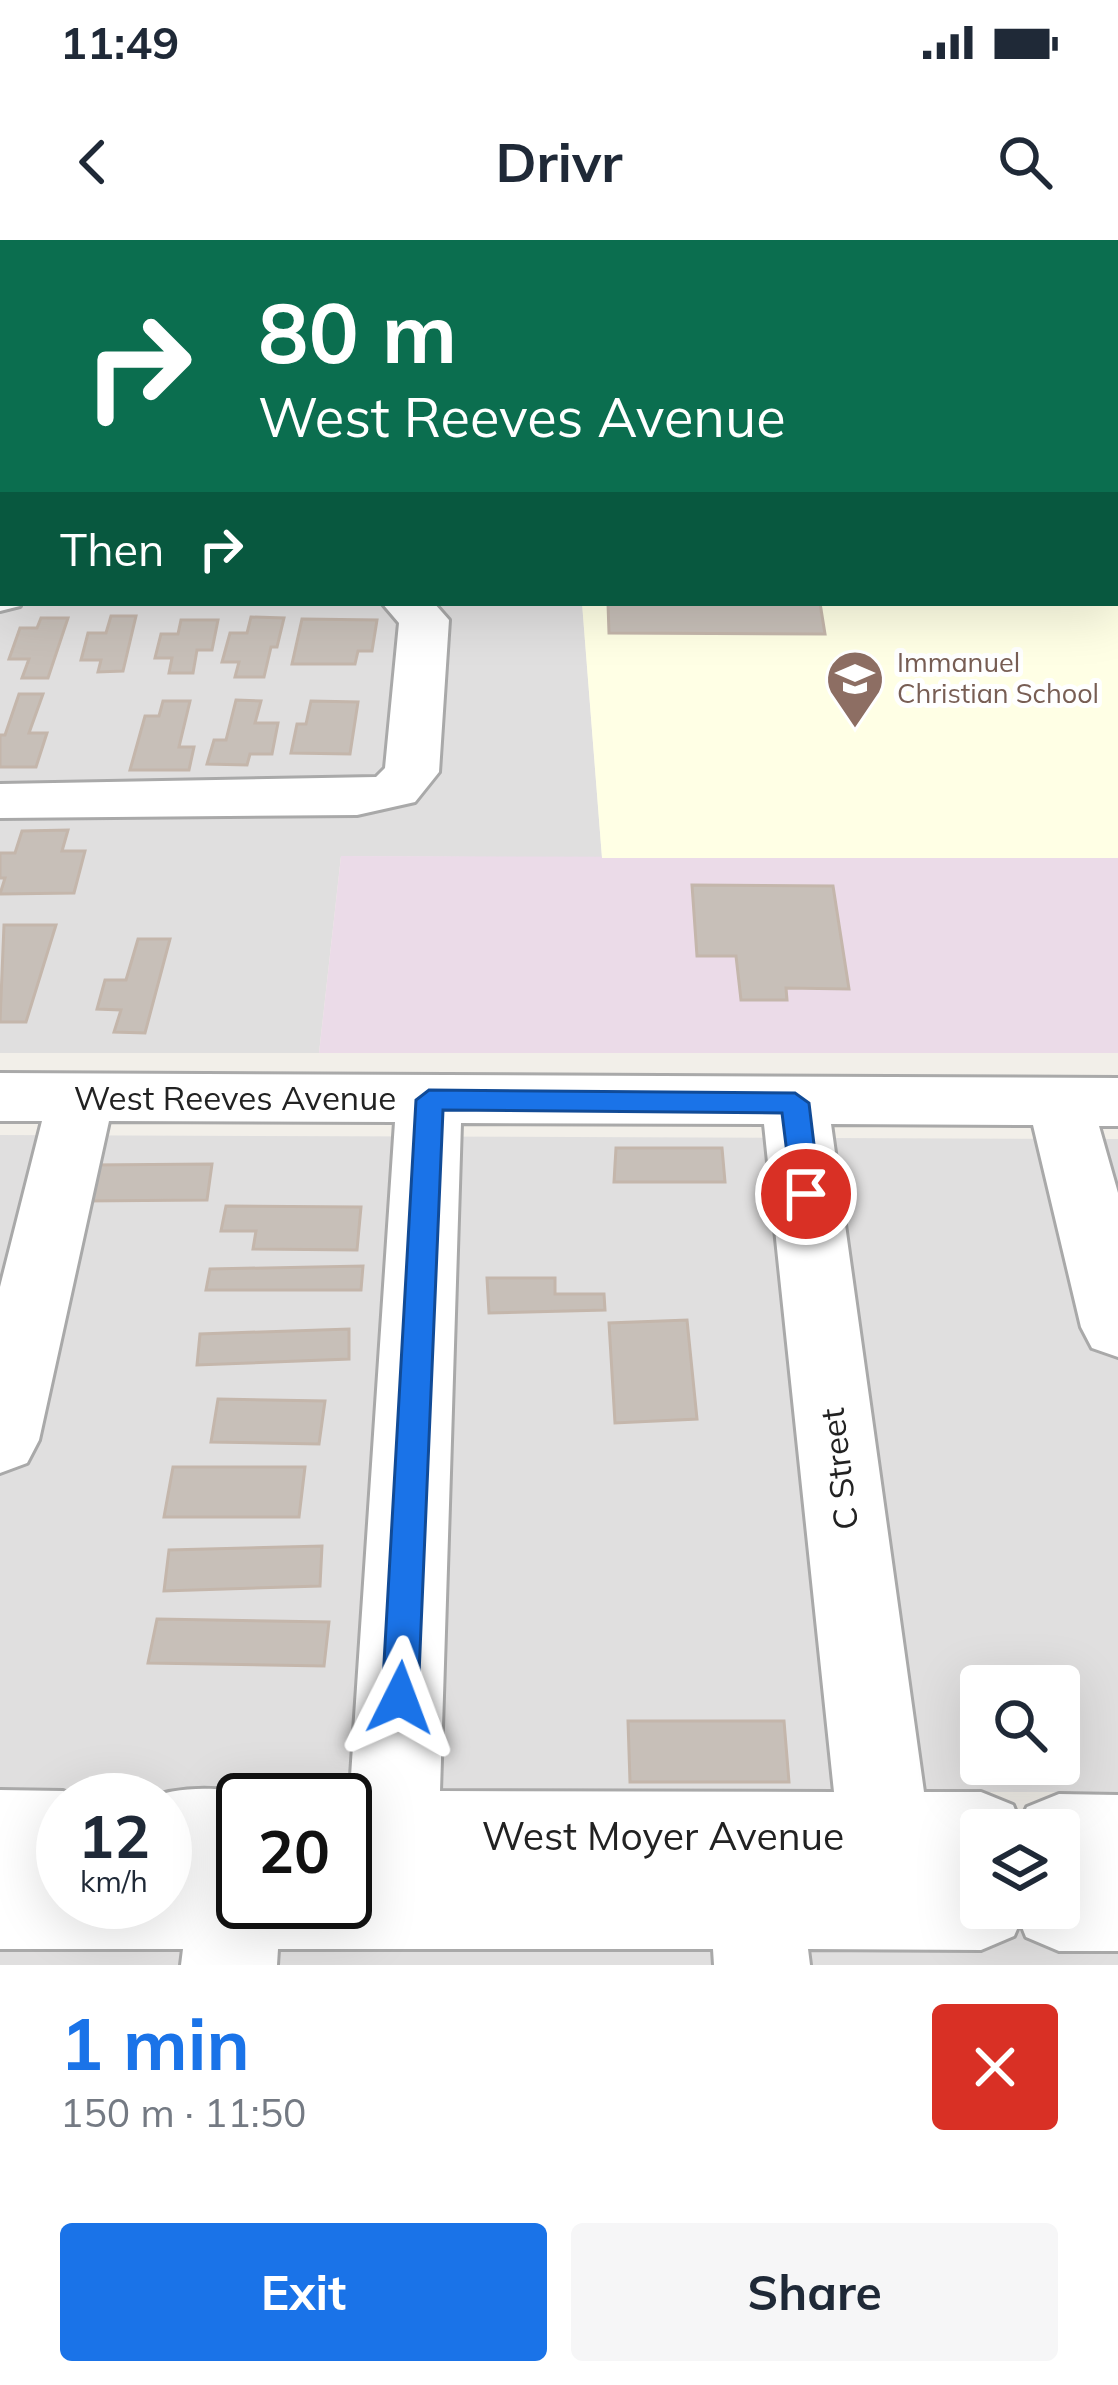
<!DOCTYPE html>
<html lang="en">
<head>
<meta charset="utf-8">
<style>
	:root { --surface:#fff; --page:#f6f6f7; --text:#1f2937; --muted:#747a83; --accent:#1a73e8 }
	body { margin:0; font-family:Mulish,sans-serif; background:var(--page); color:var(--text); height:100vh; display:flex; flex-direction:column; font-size:45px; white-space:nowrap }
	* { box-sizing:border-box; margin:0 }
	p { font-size:39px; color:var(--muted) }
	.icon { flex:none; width:66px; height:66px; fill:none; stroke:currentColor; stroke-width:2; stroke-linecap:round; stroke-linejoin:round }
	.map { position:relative; height:1725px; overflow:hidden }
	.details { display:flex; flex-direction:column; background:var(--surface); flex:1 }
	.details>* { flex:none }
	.banner { position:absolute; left:0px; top:0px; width:1119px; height:366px; box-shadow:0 12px 48px #0002; background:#0b6e4f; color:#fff; overflow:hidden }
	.buttons { position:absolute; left:960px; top:1425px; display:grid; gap:24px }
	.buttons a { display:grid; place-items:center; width:120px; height:120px; border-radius:12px; background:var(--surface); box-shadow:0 12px 48px #0002; font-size:60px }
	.speed { position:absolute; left:36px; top:1533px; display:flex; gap:24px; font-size:60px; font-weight:700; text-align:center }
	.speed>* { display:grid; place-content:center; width:156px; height:156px; border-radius:50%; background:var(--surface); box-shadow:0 12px 48px #0002; line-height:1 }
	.speed small { font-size:30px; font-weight:400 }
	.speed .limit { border:6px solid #111; border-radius:18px; background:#fff; color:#111 }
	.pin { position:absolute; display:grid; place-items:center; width:102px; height:102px; color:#fff; margin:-51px; border:6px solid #fff; border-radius:50%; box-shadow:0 3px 12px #0007 }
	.me { position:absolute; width:132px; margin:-66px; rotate:3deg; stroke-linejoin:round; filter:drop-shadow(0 0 9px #0008) }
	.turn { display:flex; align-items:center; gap:42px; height:252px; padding:0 60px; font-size:54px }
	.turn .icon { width:156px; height:156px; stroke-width:2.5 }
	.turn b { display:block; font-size:84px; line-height:102px }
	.then { display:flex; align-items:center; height:114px; padding:0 60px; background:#0003; gap:24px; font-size:45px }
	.round { display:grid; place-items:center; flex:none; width:126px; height:126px; border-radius:12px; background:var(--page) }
	.head { display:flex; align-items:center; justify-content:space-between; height:204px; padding:0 60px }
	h1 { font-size:72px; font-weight:700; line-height:90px; color:var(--accent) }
	.action { display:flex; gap:24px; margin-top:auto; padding:24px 60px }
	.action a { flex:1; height:138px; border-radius:12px; background:var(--accent); color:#fff; font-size:48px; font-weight:700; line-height:138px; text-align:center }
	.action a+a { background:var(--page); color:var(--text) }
	.status { display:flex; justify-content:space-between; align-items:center; height:84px; padding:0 60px; background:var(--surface); direction:ltr }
	.status svg { height:33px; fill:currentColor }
	header { display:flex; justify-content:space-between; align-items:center; height:156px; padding:0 60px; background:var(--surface); font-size:54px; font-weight:700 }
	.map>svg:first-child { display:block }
	.residential { fill:#e0dfdf; fill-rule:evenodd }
	.industrial { fill:#ebdbe8 }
	.education { fill:#ffffe5 }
	.building { fill:#c7bfb8; stroke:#c4b6ab; stroke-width:3 }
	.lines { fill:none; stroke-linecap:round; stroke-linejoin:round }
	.minor-casing { stroke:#a9a9a9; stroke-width:6 }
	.minor { fill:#fff; fill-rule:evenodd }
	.route { fill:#1a73e8; stroke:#114b97; stroke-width:3 }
	.labels { text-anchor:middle; stroke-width:10; stroke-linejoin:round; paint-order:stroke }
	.far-education-label { font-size:27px; fill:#785e54; stroke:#fff; text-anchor:start }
	.street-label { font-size:33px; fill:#222; stroke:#fff }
	.near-street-label { font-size:39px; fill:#222; stroke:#fff }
</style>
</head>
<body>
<div class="status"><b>11:49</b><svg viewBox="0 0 49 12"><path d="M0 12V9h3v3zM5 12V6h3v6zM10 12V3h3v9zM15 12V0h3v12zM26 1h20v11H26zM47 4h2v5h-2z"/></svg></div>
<header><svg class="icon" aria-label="back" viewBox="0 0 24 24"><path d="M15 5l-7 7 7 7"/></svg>Drivr<svg class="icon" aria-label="search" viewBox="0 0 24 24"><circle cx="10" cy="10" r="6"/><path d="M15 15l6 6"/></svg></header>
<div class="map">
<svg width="1118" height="1725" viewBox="0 0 1118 1725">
	<rect width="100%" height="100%" fill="#f2efe9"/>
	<g class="residential">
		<path d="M 0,0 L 760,0 L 760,3 L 3,3 L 0,138 Z"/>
		<path d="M 0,177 L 3,363 L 582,363 L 602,618 L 341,616 L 319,813 L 0,813 Z"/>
		<path d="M 0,895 L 1118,899 L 1118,1552 L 0,1552 ZM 981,1446 L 1059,1446 L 1059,1524 L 981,1524 Z"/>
		<path d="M 0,1650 L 63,1662 L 345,1662 L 345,1657 L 1118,1670 L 1118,1725 L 0,1725 Z"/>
	</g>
	<path class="industrial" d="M 341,616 L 1118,618 L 1118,813 L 319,813 Z"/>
	<path class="education" d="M 1118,175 L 1118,618 L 602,618 L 582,363 L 1116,363 Z"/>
	<g class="building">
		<path d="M 608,363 L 820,363 L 825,394 L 609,393 Z"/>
		<path d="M 111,376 L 136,376 L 123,431 L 98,432 L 101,420 L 81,420 L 88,393 L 106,393 Z"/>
		<path d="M 251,377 L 284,378 L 277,407 L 271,407 L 264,437 L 235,437 L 239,422 L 222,422 L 230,393 L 247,393 Z"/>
		<path d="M 41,378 L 68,378 L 48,438 L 22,438 L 29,419 L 9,419 L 20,388 L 37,388 Z"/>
		<path d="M 302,379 L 377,380 L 372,411 L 358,411 L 355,424 L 292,424 Z"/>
		<path d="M 181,380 L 218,380 L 212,410 L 197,410 L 193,433 L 169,433 L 172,418 L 155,418 L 161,394 L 178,394 Z"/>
		<path d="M 19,454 L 43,454 L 29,493 L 47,493 L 36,527 L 0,527 L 0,495 L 5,495 Z"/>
		<path d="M 236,460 L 261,461 L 255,483 L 278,483 L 272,514 L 250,514 L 247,525 L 207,524 L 214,500 L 226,500 Z"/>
		<path d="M 163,461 L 190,461 L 179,507 L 194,507 L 189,530 L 130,530 L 145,476 L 159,476 Z"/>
		<path d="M 311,461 L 358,462 L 350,514 L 291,513 L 297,484 L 306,484 Z"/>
		<path d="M 68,590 L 62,611 L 85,611 L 74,653 L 0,654 L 5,638 L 0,638 L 0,613 L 15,613 L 22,591 Z"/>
		<path d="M 692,645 L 833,646 L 849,749 L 786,748 L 787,760 L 741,760 L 736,716 L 697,716 Z"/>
		<path d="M 4,685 L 56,685 L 26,782 L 0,782 Z"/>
		<path d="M 138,699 L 170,699 L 145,793 L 114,792 L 121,770 L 97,769 L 105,740 L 126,740 Z"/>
		<path d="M 616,908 L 722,908 L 725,942 L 614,942 Z"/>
		<path d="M 212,924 L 207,960 L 82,961 L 90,925 Z"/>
		<path d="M 226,966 L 361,967 L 357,1010 L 253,1009 L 256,991 L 221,991 Z"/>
		<path d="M 363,1026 L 361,1050 L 206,1050 L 210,1029 Z"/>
		<path d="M 487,1038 L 555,1038 L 555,1054 L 604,1054 L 605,1070 L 489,1073 Z"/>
		<path d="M 687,1080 L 697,1179 L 615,1183 L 609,1083 Z"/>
		<path d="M 349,1089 L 349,1119 L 197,1125 L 200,1094 Z"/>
		<path d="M 218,1159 L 325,1161 L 319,1204 L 211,1202 Z"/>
		<path d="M 173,1227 L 305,1227 L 299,1277 L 164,1277 Z"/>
		<path d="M 322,1306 L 320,1346 L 164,1351 L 169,1310 Z"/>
		<path d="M 157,1379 L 329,1382 L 324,1426 L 148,1423 Z"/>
		<path d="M 628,1481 L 784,1481 L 789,1542 L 630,1542 Z"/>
	</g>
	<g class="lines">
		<defs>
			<g id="minor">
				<path d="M 775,0 L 811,0 L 812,3 L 776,3 Z"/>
				<rect x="0" y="142" width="3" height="26"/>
				<rect x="1116" y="144" width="2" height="26"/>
				<path d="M 0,341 L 3,363 L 20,366 L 0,371 Z"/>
				<path d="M 382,363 L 434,363 L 449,380 L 439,532 L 415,562 L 357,575 L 0,578 L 0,544 L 376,537 L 385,528 L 399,383 Z"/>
				<path d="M 0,833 L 1118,838 L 1118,886 L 1099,886 L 1118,953 L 1118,1117 L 1092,1108 L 1081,1087 L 1033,885 L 831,884 L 924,1552 L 981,1552 L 1013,1565 L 1020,1582 L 1027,1567 L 1059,1554 L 1118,1555 L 1118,1711 L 1059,1711 L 1026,1697 L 1020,1682 L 1014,1696 L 981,1710 L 808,1709 L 810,1725 L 714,1725 L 713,1709 L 278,1709 L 277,1725 L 181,1725 L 183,1709 L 0,1709 L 0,1550 L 63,1551 L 85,1560 L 63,1560 L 63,1662 L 165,1662 L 165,1560 L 143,1560 C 179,1545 229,1545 265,1560 L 243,1560 L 243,1662 L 345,1662 L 345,1560 L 323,1560 L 350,1551 L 395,882 L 109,881 L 39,1200 L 27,1223 L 0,1233 L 0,1047 L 42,881 L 0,881 ZM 461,883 L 764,884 L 834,1552 L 440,1551 ZM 981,1590 L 1059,1590 L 1059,1668 L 981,1668 Z"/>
			</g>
		</defs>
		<use href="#minor" class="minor-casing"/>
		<use href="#minor" class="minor"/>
	</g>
	<path class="route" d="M 429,850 L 795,853 L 809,863 L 820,954 L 806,965 L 792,954 L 782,873 L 443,870 L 418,1458 L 413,1470 L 400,1475 L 387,1470 L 382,1458 L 416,860 Z"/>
	<defs>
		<symbol id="school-pin" viewBox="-11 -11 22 30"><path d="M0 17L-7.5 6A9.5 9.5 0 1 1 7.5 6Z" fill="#8d6e63" stroke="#fff"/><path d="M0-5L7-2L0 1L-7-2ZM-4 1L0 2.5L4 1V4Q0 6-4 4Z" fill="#fff"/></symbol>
	</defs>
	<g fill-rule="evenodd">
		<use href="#school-pin" x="822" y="406" width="66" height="90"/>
	</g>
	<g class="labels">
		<g class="far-education-label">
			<text x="897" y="432">Immanuel<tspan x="897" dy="31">Christian School</tspan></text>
		</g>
		<g class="street-label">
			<text x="235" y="870">West Reeves Avenue</text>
			<text transform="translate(839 1229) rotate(-97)" y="12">C Street</text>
		</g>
		<g class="near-street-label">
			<text x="663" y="1610">West Moyer Avenue</text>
		</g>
	</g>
</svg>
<div class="buttons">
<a><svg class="icon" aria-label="search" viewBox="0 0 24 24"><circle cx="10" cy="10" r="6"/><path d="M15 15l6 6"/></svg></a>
<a><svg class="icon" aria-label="layers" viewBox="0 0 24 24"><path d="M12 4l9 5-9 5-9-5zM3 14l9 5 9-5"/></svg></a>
</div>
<div class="speed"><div>12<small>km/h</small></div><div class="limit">20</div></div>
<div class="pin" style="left:806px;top:954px;background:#d93025"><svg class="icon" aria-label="arrive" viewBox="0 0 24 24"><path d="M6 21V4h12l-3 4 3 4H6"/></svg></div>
<svg class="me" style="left:400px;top:1458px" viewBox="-20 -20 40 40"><path d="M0-17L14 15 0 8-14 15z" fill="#1a73e8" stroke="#fff" stroke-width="4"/></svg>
<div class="banner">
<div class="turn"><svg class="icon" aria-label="right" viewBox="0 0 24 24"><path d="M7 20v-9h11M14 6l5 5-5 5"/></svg><div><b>80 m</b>West Reeves Avenue</div></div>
<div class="then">Then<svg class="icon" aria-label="right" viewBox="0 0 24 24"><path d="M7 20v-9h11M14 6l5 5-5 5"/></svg></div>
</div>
</div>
<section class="details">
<div class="head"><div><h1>1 min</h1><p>150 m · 11:50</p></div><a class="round" style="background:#d93025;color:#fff"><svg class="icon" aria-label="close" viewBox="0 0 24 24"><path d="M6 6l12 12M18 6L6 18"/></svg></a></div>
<div class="action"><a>Exit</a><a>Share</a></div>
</section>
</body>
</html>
